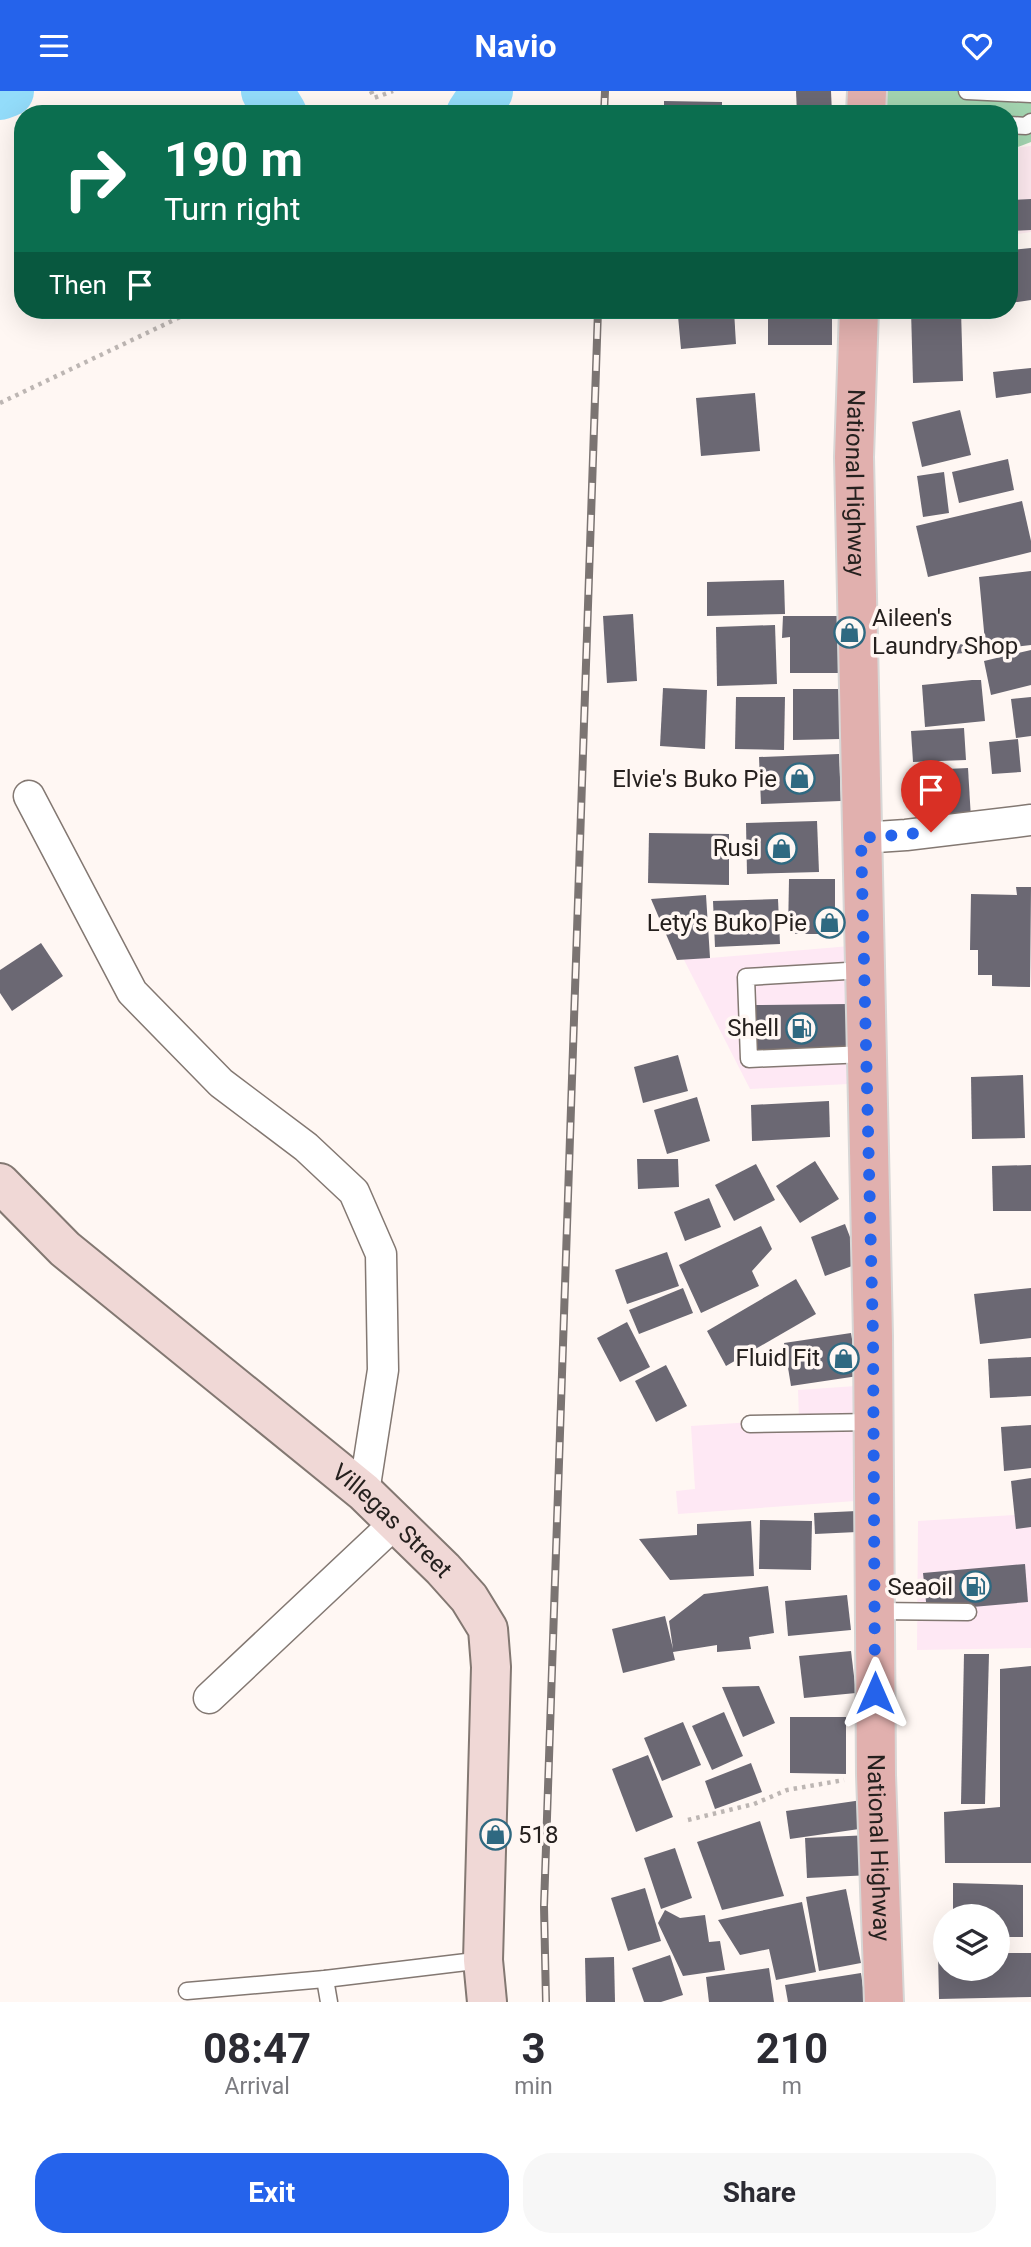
<!DOCTYPE html>
<html lang="en">
<head>
<meta charset="utf-8">
<style>
	:root { --surface:#fff; --page:#f7f7f7; --text:#2b2b33; --muted:#7c7c81; --accent:#2563eb }
	body { margin:0; font-family:Roboto,sans-serif; background:var(--page); color:var(--text); height:100vh; display:flex; flex-direction:column; font-size:26px; white-space:nowrap }
	* { box-sizing:border-box; margin:0 }
	p { font-size:23px; color:var(--muted) }
	.icon { flex:none; width:38px; height:38px; fill:none; stroke:currentColor; stroke-width:2; stroke-linecap:round; stroke-linejoin:round }
	.map { position:relative; height:1911px; overflow:hidden }
	.drawer { display:flex; flex-direction:column; background:var(--surface); flex:1 }
	.drawer>* { flex:none }
	.banner { position:absolute; left:14px; top:14px; width:1004px; height:214px; border-radius:28px; box-shadow:0 7px 28px #0002; background:#0b6e4f; color:#fff; overflow:hidden }
	.tools { position:absolute; left:933px; top:1813px; display:grid; gap:14px }
	.tools a { display:grid; place-items:center; width:77px; height:77px; border-radius:50%; background:var(--surface); box-shadow:0 7px 28px #0002; font-size:35px }
	.pin { position:absolute; display:grid; place-items:center; width:60px; height:60px; color:#fff; margin:-72px -30px; border-radius:50% 50% 50% 0; rotate:-45deg; box-shadow:0 0 7px #0007 }
	.pin .icon { rotate:45deg }
	.me { position:absolute; width:77px; margin:-38px; rotate:0deg; stroke-linejoin:round; filter:drop-shadow(0 0 5px #0008) }
	.turn { display:flex; align-items:center; gap:24px; height:147px; padding:0 35px; font-size:32px }
	.turn .icon { width:91px; height:91px; stroke-width:2.5 }
	.turn b { display:block; font-size:49px; line-height:60px }
	.then { display:flex; align-items:center; height:66px; padding:0 35px; background:#0003; gap:14px; font-size:26px }
	.eta { display:flex; justify-content:space-evenly; align-items:center; height:119px; text-align:center }
	.eta b { font-size:42px; font-weight:700; line-height:49px }
	.action { display:flex; gap:14px; margin-top:auto; padding:14px 35px }
	.action a { flex:1; height:80px; border-radius:28px; background:var(--accent); color:#fff; font-size:28px; font-weight:700; line-height:80px; text-align:center }
	.action a+a { background:var(--page); color:var(--text) }
	header { display:flex; justify-content:space-between; align-items:center; height:91px; padding:0 35px; background:var(--accent); color:#fff; font-size:32px; font-weight:700 }
	.map>svg:first-child { display:block }
	.commercial { fill:#fee8f4 }
	.industrial { fill:#fde9ef }
	.green { fill:#a3d4b0 }
	.lines { fill:none; stroke-linecap:round; stroke-linejoin:round }
	.river { stroke:#93dcfa; stroke-width:52 }
	.building { fill:#6b6873 }
	.lane-casing { stroke:#837872; stroke-width:19 }
	.street-casing { stroke:#837872; stroke-width:33 }
	.secondary-casing { stroke:#837872; stroke-width:42 }
	.primary-casing { stroke:#d8d7d6; stroke-width:42 }
	.path { stroke:#bdb6b3; stroke-width:4.5; stroke-dasharray:3.5 5; stroke-linecap:butt }
	.lane { stroke:#fff; stroke-width:16 }
	.street { stroke:#fff; stroke-width:30 }
	.secondary { stroke:#f0d8d6; stroke-width:38 }
	.primary { stroke:#e1b0ae; stroke-width:38 }
	.rail-casing { stroke:#7b7472; stroke-width:8 }
	.rail { stroke:#fff7f3; stroke-width:5; stroke-dasharray:16; stroke-linecap:butt }
	.route { stroke:#2563eb; stroke-width:12; stroke-dasharray:0 21.6 }
	.labels { text-anchor:middle; stroke-width:7; stroke-linejoin:round; paint-order:stroke }
	.street-label { font-size:24px; fill:#25201e; stroke:#fff7f3 }
	.poi-label { font-size:24px; fill:#25201e; stroke:#fff7f3; text-anchor:end }
</style>
</head>
<body>
<header><svg class="icon" aria-label="menu" viewBox="0 0 24 24"><path d="M4 6h16M4 12h16M4 18h16"/></svg>Navio<svg class="icon" aria-label="heart" viewBox="0 0 24 24"><path d="M12 20l-8-8c-3-5 5-10 8-4 3-6 11-1 8 4z"/></svg></header>
<div class="map">
<svg width="1031" height="1911" viewBox="0 0 1031 1911">
	<rect width="100%" height="100%" fill="#fff7f3"/>
	<g class="commercial">
		<path d="M 862,854 L 867,992 L 750,998 L 683,867 L 710,867 Z"/>
		<path d="M 856,1295 L 855,1410 L 678,1423 L 676,1400 L 695,1398 L 691,1335 L 799,1328 L 798,1299 Z"/>
		<path d="M 1031,1423 L 1031,1557 L 917,1559 L 918,1430 Z"/>
	</g>
	<path class="industrial" d="M 1031,55 L 1031,141 L 1010,144 L 1010,57 Z"/>
	<path class="green" d="M 867,0 L 1031,0 L 1031,51 L 1010,59 L 1010,23 L 866,23 Z"/>
	<g class="lines">
		<g class="river">
			<path d="M 267,0 L 281,23"/>
			<path d="M 0,3 L 8,0"/>
			<path d="M 472,23 L 487,0"/>
		</g>
	</g>
	<g class="building">
		<path d="M 796,0 L 831,0 L 832,23 L 797,23 Z"/>
		<path d="M 664,10 L 722,11 L 722,23 L 664,23 Z"/>
		<path d="M 1031,108 L 1031,139 L 1010,140 L 1010,109 Z"/>
		<path d="M 1031,157 L 1031,209 L 1010,212 L 1010,159 Z"/>
		<rect x="768" y="219" width="64" height="35"/>
		<path d="M 911,219 L 961,219 L 963,290 L 913,292 Z"/>
		<path d="M 734,220 L 736,253 L 681,258 L 678,225 Z"/>
		<path d="M 1031,277 L 1031,302 L 996,307 L 993,281 Z"/>
		<path d="M 755,302 L 760,360 L 701,365 L 696,307 Z"/>
		<path d="M 960,319 L 971,364 L 922,376 L 912,331 Z"/>
		<path d="M 1008,368 L 1014,399 L 959,412 L 952,381 Z"/>
		<path d="M 944,381 L 949,422 L 923,426 L 917,385 Z"/>
		<path d="M 1022,410 L 1031,450 L 1031,461 L 928,486 L 916,435 Z"/>
		<path d="M 1031,480 L 1031,554 L 955,563 L 954,554 L 985,551 L 979,486 Z"/>
		<path d="M 784,489 L 785,523 L 707,525 L 707,491 Z"/>
		<path d="M 633,523 L 637,590 L 607,592 L 603,525 Z"/>
		<path d="M 783,525 L 839,525 L 839,582 L 790,582 L 790,546 L 782,547 Z"/>
		<path d="M 775,534 L 777,593 L 717,595 L 716,536 Z"/>
		<path d="M 1031,559 L 1031,594 L 991,604 L 984,570 Z"/>
		<path d="M 972,589 L 981,589 L 985,630 L 925,636 L 922,594 Z"/>
		<path d="M 663,597 L 707,599 L 705,658 L 660,655 Z"/>
		<path d="M 793,598 L 841,598 L 841,648 L 793,649 Z"/>
		<path d="M 736,606 L 785,606 L 784,659 L 735,658 Z"/>
		<path d="M 1031,606 L 1031,645 L 1016,647 L 1011,608 Z"/>
		<path d="M 964,637 L 966,669 L 913,671 L 911,640 Z"/>
		<path d="M 1018,648 L 1021,681 L 992,683 L 989,651 Z"/>
		<path d="M 839,663 L 841,710 L 761,713 L 759,666 Z"/>
		<path d="M 968,677 L 971,728 L 928,730 L 925,679 Z"/>
		<path d="M 817,730 L 819,781 L 747,783 L 746,732 Z"/>
		<path d="M 649,742 L 729,743 L 729,794 L 648,792 Z"/>
		<path d="M 789,788 L 835,788 L 835,843 L 788,843 Z"/>
		<path d="M 1016,796 L 1031,796 L 1030,896 L 992,895 L 992,884 L 978,884 L 978,859 L 970,859 L 971,803 L 1017,804 Z"/>
		<path d="M 706,804 L 710,867 L 677,869 L 651,808 Z"/>
		<path d="M 778,808 L 780,853 L 715,856 L 713,810 Z"/>
		<path d="M 41,852 L 63,885 L 12,920 L 0,902 L 0,879 Z"/>
		<path d="M 849,913 L 850,960 L 756,961 L 755,914 Z"/>
		<path d="M 678,964 L 688,1000 L 643,1012 L 634,976 Z"/>
		<path d="M 1023,984 L 1025,1047 L 972,1048 L 971,986 Z"/>
		<path d="M 697,1006 L 710,1050 L 667,1063 L 654,1019 Z"/>
		<path d="M 829,1010 L 830,1046 L 752,1050 L 751,1014 Z"/>
		<path d="M 637,1068 L 678,1068 L 679,1096 L 638,1098 Z"/>
		<path d="M 815,1070 L 839,1108 L 800,1132 L 776,1095 Z"/>
		<path d="M 756,1073 L 775,1109 L 734,1130 L 715,1094 Z"/>
		<path d="M 1031,1074 L 1031,1120 L 993,1120 L 992,1075 Z"/>
		<path d="M 709,1107 L 721,1136 L 685,1150 L 674,1121 Z"/>
		<path d="M 845,1133 L 860,1172 L 825,1185 L 811,1146 Z"/>
		<path d="M 761,1135 L 772,1158 L 752,1180 L 759,1195 L 701,1222 L 679,1174 Z"/>
		<path d="M 667,1161 L 679,1195 L 627,1213 L 615,1179 Z"/>
		<path d="M 796,1188 L 816,1223 L 726,1275 L 707,1240 Z"/>
		<path d="M 683,1197 L 693,1222 L 639,1243 L 629,1219 Z"/>
		<path d="M 1031,1197 L 1031,1247 L 980,1253 L 974,1203 Z"/>
		<path d="M 627,1231 L 650,1276 L 620,1291 L 597,1247 Z"/>
		<path d="M 851,1242 L 858,1285 L 791,1295 L 784,1252 Z"/>
		<path d="M 1031,1266 L 1031,1305 L 990,1307 L 988,1268 Z"/>
		<path d="M 666,1274 L 687,1315 L 656,1331 L 635,1290 Z"/>
		<path d="M 1031,1334 L 1031,1377 L 1004,1380 L 1001,1336 Z"/>
		<path d="M 1031,1387 L 1031,1436 L 1016,1438 L 1011,1390 Z"/>
		<path d="M 857,1420 L 857,1441 L 815,1443 L 814,1422 Z"/>
		<path d="M 760,1429 L 812,1430 L 811,1479 L 759,1478 Z"/>
		<path d="M 751,1430 L 754,1485 L 670,1489 L 639,1448 L 697,1444 L 697,1433 Z"/>
		<path d="M 1025,1473 L 1028,1511 L 927,1520 L 923,1482 Z"/>
		<path d="M 768,1495 L 774,1542 L 749,1546 L 751,1558 L 717,1561 L 717,1554 L 673,1561 L 675,1569 L 623,1582 L 612,1538 L 665,1525 L 673,1558 L 669,1530 L 704,1503 Z"/>
		<path d="M 847,1504 L 851,1539 L 788,1545 L 785,1510 Z"/>
		<path d="M 851,1560 L 856,1602 L 804,1607 L 799,1565 Z"/>
		<path d="M 964,1563 L 989,1563 L 985,1713 L 961,1713 Z"/>
		<path d="M 1031,1575 L 1031,1772 L 945,1772 L 944,1721 L 1000,1716 L 1000,1578 Z"/>
		<path d="M 759,1595 L 775,1632 L 743,1646 L 722,1596 Z"/>
		<path d="M 724,1621 L 743,1665 L 712,1679 L 692,1635 Z"/>
		<path d="M 790,1626 L 846,1626 L 846,1683 L 790,1682 Z"/>
		<path d="M 683,1631 L 701,1674 L 662,1690 L 644,1647 Z"/>
		<path d="M 648,1664 L 673,1726 L 636,1741 L 612,1678 Z"/>
		<path d="M 751,1672 L 762,1701 L 715,1718 L 705,1690 Z"/>
		<path d="M 869,1708 L 873,1736 L 790,1748 L 786,1720 Z"/>
		<path d="M 760,1730 L 784,1805 L 722,1819 L 697,1751 Z"/>
		<path d="M 870,1744 L 872,1784 L 807,1787 L 805,1747 Z"/>
		<path d="M 675,1757 L 692,1807 L 661,1818 L 644,1767 Z"/>
		<path d="M 953,1792 L 1023,1794 L 1023,1846 L 998,1846 L 998,1825 L 953,1825 Z"/>
		<path d="M 645,1797 L 661,1850 L 628,1860 L 611,1807 Z"/>
		<path d="M 846,1798 L 861,1872 L 819,1880 L 806,1806 Z"/>
		<path d="M 802,1811 L 816,1881 L 776,1889 L 769,1858 L 740,1864 L 718,1829 Z"/>
		<path d="M 665,1819 L 680,1827 L 705,1824 L 709,1851 L 720,1850 L 725,1879 L 683,1885 L 658,1832 Z"/>
		<path d="M 998,1862 L 1031,1862 L 1031,1906 L 939,1908 L 938,1863 L 945,1863 L 945,1878 L 998,1878 Z"/>
		<path d="M 670,1864 L 683,1904 L 661,1911 L 644,1911 L 632,1877 Z"/>
		<path d="M 614,1866 L 615,1911 L 586,1911 L 585,1867 Z"/>
		<path d="M 769,1877 L 774,1911 L 709,1911 L 706,1886 Z"/>
		<path d="M 861,1882 L 865,1911 L 788,1911 L 785,1894 Z"/>
	</g>
	<g class="lines">
		<defs>
			<g id="lane">
				<path d="M 967,0 L 1031,3"/>
				<path d="M 1010,34 L 1026,35 L 1031,31"/>
				<path d="M 864,879 L 746,886 L 749,968 L 866,963"/>
				<path d="M 750,1333 L 873,1331"/>
				<path d="M 874,1520 L 968,1521"/>
				<path d="M 325,1888 L 329,1911"/>
				<path d="M 187,1900 L 325,1888 L 483,1869"/>
			</g>
			<g id="street">
				<path d="M 29,705 L 132,901 L 221,992 L 306,1056 L 354,1101 L 381,1163 L 383,1279 L 364,1401"/>
				<path d="M 861,747 L 906,744 L 1031,729"/>
				<path d="M 209,1607 L 395,1432"/>
			</g>
			<g id="secondary">
				<path id="s1" d="M 0,1092 L 65,1158 L 364,1401 L 443,1478 L 469,1507 L 488,1538 L 491,1576 L 483,1869 L 487,1911"/>
			</g>
			<g id="primary">
				<path d="M 866,23 L 867,0"/>
				<path id="s2" d="M 859,219 L 854,366 L 873,1245 L 876,1684 L 884,1911"/>
			</g>
		</defs>
		<use href="#lane" class="lane-casing"/>
		<use href="#street" class="street-casing"/>
		<use href="#secondary" class="secondary-casing"/>
		<use href="#primary" class="primary-casing"/>
		<g class="path">
			<path d="M 371,0 L 374,7 L 393,0"/>
			<path d="M 0,312 L 195,219"/>
			<path d="M 688,1729 L 754,1713 L 787,1699 L 844,1689"/>
		</g>
		<use href="#lane" class="lane"/>
		<use href="#street" class="street"/>
		<use href="#secondary" class="secondary"/>
		<use href="#primary" class="primary"/>
		<defs>
			<g id="rail">
				<path d="M 604,23 L 605,0"/>
				<path d="M 546,1911 L 544,1815 L 598,219"/>
			</g>
		</defs>
		<use href="#rail" class="rail-casing"/>
		<use href="#rail" class="rail"/>
	</g>
	<g class="lines">
		<path class="route" d="M 875,1602 L 873,1245 L 861,747 L 931,741"/>
	</g>
	<defs>
		<symbol id="shop-ring" viewBox="-11 -11 22 22"><circle r="9.5" fill="#fff7f3" stroke="#2f6981" stroke-width="1.5"/><path d="M-5-2.5h2.3a2.7 3.5 0 0 1 5.4 0H5L5.5 6h-11ZM-1.5-2.5h3a1.5 2.3 0 0 0-3 0Z" fill="#2f6981"/></symbol>
		<symbol id="fuel-ring" viewBox="-11 -11 22 22"><circle r="9.5" fill="#fff7f3" stroke="#2f6981" stroke-width="1.5"/><path d="M-5.5-6h7V0h2V4h1.3V-2.5L3-4.5l.8-.8L6-3V5H2.5V1h-1V6h-7ZM-4.2-4.7v3.2H.2V-4.7Z" fill="#2f6981"/></symbol>
	</defs>
	<g fill-rule="evenodd">
		<use href="#shop-ring" x="832" y="524" width="35" height="35"/>
		<use href="#shop-ring" x="782" y="670" width="35" height="35"/>
		<use href="#shop-ring" x="764" y="740" width="35" height="35"/>
		<use href="#shop-ring" x="812" y="814" width="35" height="35"/>
		<use href="#fuel-ring" x="784" y="920" width="35" height="35"/>
		<use href="#shop-ring" x="826" y="1250" width="35" height="35"/>
		<use href="#fuel-ring" x="958" y="1478" width="35" height="35"/>
		<use href="#shop-ring" x="478" y="1726" width="35" height="35"/>
	</g>
	<g class="labels">
		<g class="street-label">
			<text dy="8" stroke="none"><textPath href="#s2" startOffset="173">National Highway</textPath></text>
			<text dy="8" stroke="none"><textPath href="#s1" startOffset="518">Villegas Street</textPath></text>
			<text dy="8" stroke="none"><textPath href="#s2" startOffset="1538">National Highway</textPath></text>
		</g>
		<g class="poi-label">
			<text x="872" y="535" text-anchor="start">Aileen's<tspan x="872" dy="28">Laundry Shop</tspan></text>
			<text x="777" y="696">Elvie's Buko Pie</text>
			<text x="759" y="765">Rusi</text>
			<text x="807" y="840">Lety's Buko Pie</text>
			<text x="779" y="945">Shell</text>
			<text x="820" y="1275">Fluid Fit</text>
			<text x="953" y="1504">Seaoil</text>
			<text x="518" y="1752" text-anchor="start">518</text>
		</g>
	</g>
</svg>
<div class="tools">
<a><svg class="icon" aria-label="layers" viewBox="0 0 24 24"><path d="M12 4l9 5-9 5-9-5zM3 14l9 5 9-5"/></svg></a>
</div>
<div class="pin" style="left:931px;top:741px;background:#d93025"><svg class="icon" aria-label="arrive" viewBox="0 0 24 24"><path d="M6 21V4h12l-3 4 3 4H6"/></svg></div>
<svg class="me" style="left:875px;top:1602px" viewBox="-20 -20 40 40"><path d="M0-17L14 15 0 8-14 15z" fill="#2563eb" stroke="#fff" stroke-width="4"/></svg>
<div class="banner">
<div class="turn"><svg class="icon" aria-label="right" viewBox="0 0 24 24"><path d="M7 20v-9h11M14 6l5 5-5 5"/></svg><div><b>190 m</b>Turn right</div></div>
<div class="then">Then<svg class="icon" aria-label="arrive" viewBox="0 0 24 24"><path d="M6 21V4h12l-3 4 3 4H6"/></svg></div>
</div>
</div>
<section class="drawer">
<div class="eta">
<div><b>08:47</b><p>Arrival</p></div>
<div><b>3</b><p>min</p></div>
<div><b>210</b><p>m</p></div>
</div>
<div class="action"><a>Exit</a><a>Share</a></div>
</section>
</body>
</html>
